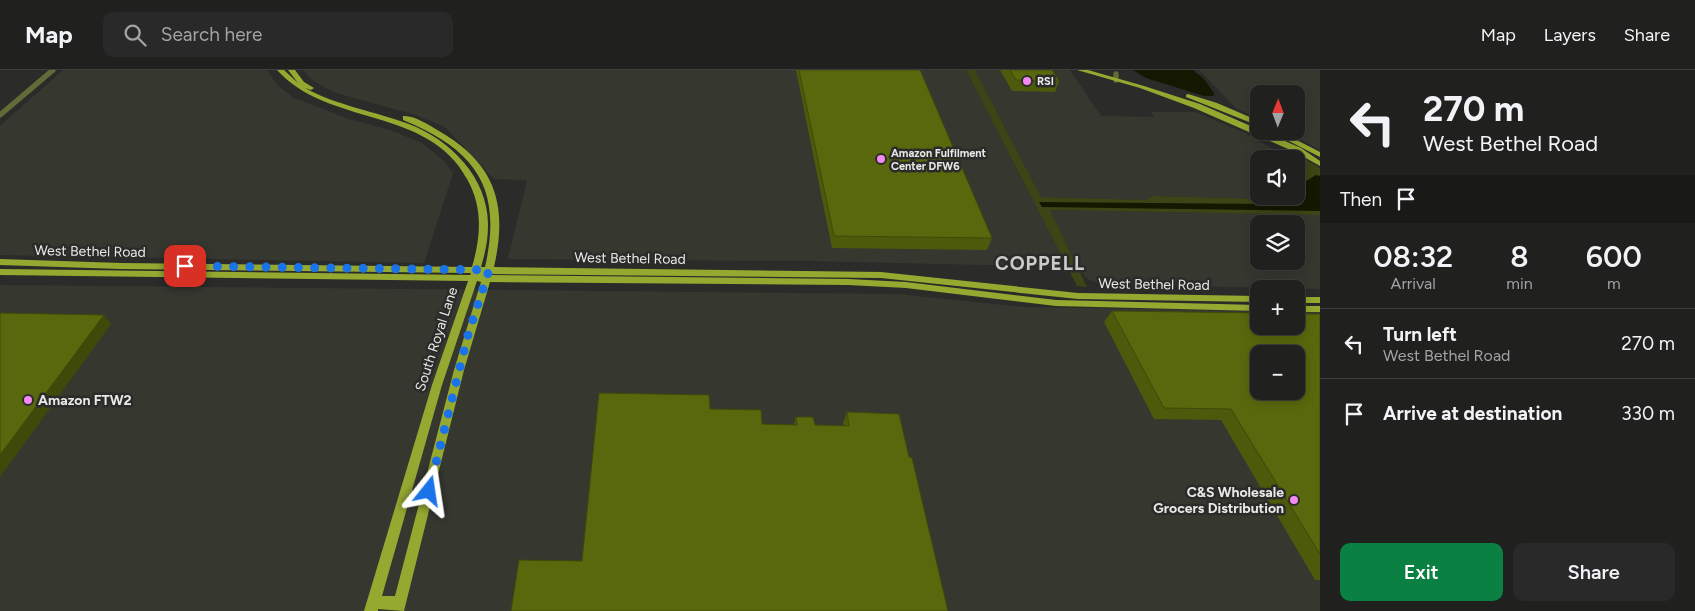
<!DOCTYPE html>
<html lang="en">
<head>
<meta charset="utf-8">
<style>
	:root { --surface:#20211f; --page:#282928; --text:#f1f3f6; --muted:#a2a3a4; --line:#3d3e3d; --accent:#0b8043 }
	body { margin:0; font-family:Figtree,sans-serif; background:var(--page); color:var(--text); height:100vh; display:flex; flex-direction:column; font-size:19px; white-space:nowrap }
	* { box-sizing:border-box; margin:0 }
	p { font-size:16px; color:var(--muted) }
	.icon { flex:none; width:28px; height:28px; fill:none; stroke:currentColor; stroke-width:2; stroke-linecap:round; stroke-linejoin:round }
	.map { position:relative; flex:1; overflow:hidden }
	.sheet { display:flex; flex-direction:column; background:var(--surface); width:375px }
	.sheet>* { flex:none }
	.guide { background:#20211f; color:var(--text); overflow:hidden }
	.needle { width:32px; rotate:1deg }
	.buttons { position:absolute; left:1250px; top:15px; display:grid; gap:10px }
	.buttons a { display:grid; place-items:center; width:55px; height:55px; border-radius:10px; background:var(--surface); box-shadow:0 2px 12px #0003,0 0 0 1px var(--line); font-size:25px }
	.pin { position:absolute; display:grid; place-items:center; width:42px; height:42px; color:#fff; margin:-21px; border-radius:10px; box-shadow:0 2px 8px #0006 }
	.me { position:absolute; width:55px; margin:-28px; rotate:15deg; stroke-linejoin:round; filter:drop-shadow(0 0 4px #0008) }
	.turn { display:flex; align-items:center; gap:18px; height:105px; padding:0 20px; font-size:22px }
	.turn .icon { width:65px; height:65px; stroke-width:2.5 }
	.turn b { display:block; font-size:35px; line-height:42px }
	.then { display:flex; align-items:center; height:48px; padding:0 20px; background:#0003; gap:10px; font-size:19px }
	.eta { display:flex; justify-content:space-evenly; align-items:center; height:85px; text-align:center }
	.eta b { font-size:30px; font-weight:600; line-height:35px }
	.button { display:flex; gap:10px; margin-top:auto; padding:10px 20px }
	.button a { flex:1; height:58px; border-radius:10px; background:var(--accent); color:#fff; font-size:20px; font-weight:600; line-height:58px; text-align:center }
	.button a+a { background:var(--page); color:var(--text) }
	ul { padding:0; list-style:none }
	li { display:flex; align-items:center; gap:15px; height:70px; padding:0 20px; border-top:1px solid var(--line) }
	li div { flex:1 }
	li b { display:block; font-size:19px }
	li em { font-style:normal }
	header { display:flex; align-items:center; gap:30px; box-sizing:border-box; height:70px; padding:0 25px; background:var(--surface); border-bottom:1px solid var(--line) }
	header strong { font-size:24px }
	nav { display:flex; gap:28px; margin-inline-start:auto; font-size:18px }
	.search { width:350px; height:45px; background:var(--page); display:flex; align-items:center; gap:12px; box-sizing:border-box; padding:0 18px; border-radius:10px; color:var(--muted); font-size:19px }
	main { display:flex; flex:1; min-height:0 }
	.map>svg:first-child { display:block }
	.built { fill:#363830; fill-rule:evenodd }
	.green { fill:#3d4516 }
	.water { fill:#141801 }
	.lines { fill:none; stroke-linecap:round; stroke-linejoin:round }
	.minor { stroke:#616b37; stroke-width:5.5 }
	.major { fill:#95a931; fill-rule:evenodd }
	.wall { fill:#4d590b }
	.shaded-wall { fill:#3f4909 }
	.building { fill:#5a680d; stroke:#3f4909; fill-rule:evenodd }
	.route { stroke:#1a73e8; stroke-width:9; stroke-dasharray:0 16.2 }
	.poi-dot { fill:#f489f0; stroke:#2b2c29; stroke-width:2 }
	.labels { text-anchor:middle; stroke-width:5; stroke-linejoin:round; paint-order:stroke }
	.far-poi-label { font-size:11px; font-weight:bold; fill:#e8e8e6; stroke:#2b2c29; text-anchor:start }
	.street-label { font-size:14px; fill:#e8e8e6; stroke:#2b2c29 }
	.poi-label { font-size:14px; font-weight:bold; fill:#e8e8e6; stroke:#2b2c29; text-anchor:start }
	.district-label { font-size:19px; font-weight:bold; letter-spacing:1px; fill:#cbccc9; stroke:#2b2c29 }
</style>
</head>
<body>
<header>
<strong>Map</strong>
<div class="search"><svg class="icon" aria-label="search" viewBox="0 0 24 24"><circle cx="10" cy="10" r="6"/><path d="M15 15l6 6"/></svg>Search here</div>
<nav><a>Map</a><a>Layers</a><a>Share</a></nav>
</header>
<main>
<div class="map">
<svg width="1320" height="541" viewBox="0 0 1320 541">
	<rect width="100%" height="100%" fill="#2b2c29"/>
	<g class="built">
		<path d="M 63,0 L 267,0 L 278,16 L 294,28 L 349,49 L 390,60 L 422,73 L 443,90 L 453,103 L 424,193 L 0,185 L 0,56 Z"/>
		<path d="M 303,0 L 966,0 L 1068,199 L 1026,196 L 811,191 L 508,189 L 527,110 L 494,109 L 445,57 L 416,45 L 333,22 L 311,9 Z"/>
		<path d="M 975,0 L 1070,0 L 1101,46 L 1154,47 L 1151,42 L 1195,42 L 1245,63 L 1290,89 L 1259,89 L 1259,126 L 1269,126 L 1264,129 L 1153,126 L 1145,130 L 1041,127 Z"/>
		<path d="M 1199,0 L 1320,0 L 1320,80 L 1285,61 L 1296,61 L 1296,24 L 1259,24 L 1259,49 L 1236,38 Z"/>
		<path d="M 1049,140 L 1320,145 L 1320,219 L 1100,214 L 1088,209 L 1080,201 ZM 1259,154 L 1296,154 L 1296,191 L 1259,191 Z"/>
		<path d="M 0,215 L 897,224 L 1023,237 L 1259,241 L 1259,256 L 1296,256 L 1296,242 L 1320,242 L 1320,541 L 0,541 ZM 1259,284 L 1296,284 L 1296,321 L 1259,321 Z"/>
	</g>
	<path class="green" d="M 966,0 L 975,0 L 1041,127 L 1145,130 L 1153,126 L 1264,129 L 1269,126 L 1296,126 L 1296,89 L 1290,89 L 1289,87 L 1298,85 L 1320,98 L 1320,145 L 1050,140 L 1087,217 L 1077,216 Z"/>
	<g class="water">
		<path d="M 1133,0 L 1193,0 L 1204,9 L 1214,23 L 1213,26 L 1204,26 L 1146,8 Z"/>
		<path d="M 1316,105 L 1320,106 L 1320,141 L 1042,137 L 1039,132 L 1267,134 L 1275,133 L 1283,126 L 1296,126 L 1296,117 Z"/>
	</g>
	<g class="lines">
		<g class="minor">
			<path d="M 1116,4 L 1116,10"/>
			<path d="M 0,45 L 53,0"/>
		</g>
		<g class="major">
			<path d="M 277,0 L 284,0 L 298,13 L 288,0 L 295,0 L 304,12 L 314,18 L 311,20 L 305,18 C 338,36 374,41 409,54 C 451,70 489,109 488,156 C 488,170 485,184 481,197 L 485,197 C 503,118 476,80 403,50 L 403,46 C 414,45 429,55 439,61 C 496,94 508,135 494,197 L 881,202 L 1078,223 L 1259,226 L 1259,232 L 1078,229 L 881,208 L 492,204 L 492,205 L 848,209 L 906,212 L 1056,230 L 1259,235 L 1259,241 L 1056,236 L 906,218 L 848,215 L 490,212 L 464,300 L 404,541 L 378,539 L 378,541 L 364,541 L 432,315 L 468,211 L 0,205 L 0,199 L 470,205 L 471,203 L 121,199 L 0,195 L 0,189 L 121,193 L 472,197 C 481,166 483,137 467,109 C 428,36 328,57 277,0 ZM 477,211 L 481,212 L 454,300 L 395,526 L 382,526 L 442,315 Z"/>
			<path d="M 1077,0 L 1088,0 L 1144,16 L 1200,34 L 1301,78 L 1320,91 L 1320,96 L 1295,82 L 1194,38 L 1140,18 Z"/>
			<path d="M 1188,24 L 1217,33 L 1259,51 L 1259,56 L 1186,27 L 1186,25 Z"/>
			<path d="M 1269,61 L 1279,61 L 1320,82 L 1320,87 Z"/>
			<rect x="1296" y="227" width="24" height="6"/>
			<rect x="1296" y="236" width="24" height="6"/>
		</g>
	</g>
	<g class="wall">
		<path d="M 796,0 L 920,0 L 992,168 L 987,180 L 832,178 Z"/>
		<path d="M 1000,0 L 1052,0 L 1059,11 L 1055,22 L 1012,21 Z"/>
		<path d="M 1112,241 L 1320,244 L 1320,510 L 1315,510 L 1221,350 L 1154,349 L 1104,252 Z"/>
		<path d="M 710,339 L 762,354 L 794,355 L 796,347 L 815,355 L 844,356 L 843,353 L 847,342 L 899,344 L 582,491 Z"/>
	</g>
	<path class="shaded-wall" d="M 104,245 L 111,254 L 0,407 L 0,385 Z"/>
	<g class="building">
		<path d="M 799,0 L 920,0 L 992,168 L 834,166 Z"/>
		<path d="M 1010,0 L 1052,0 L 1059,11 L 1016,10 Z"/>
		<path d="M 1112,241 L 1259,243 L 1259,256 L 1296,256 L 1296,244 L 1320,244 L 1320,484 L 1231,339 L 1164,338 ZM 1259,284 L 1296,284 L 1296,321 L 1259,321 Z"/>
		<path d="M 0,243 L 104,245 L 0,385 Z"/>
		<path d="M 599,323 L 709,325 L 710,339 L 761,340 L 762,354 L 797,355 L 796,347 L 813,347 L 815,355 L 849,356 L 847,342 L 899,344 L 909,387 L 912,388 L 948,541 L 511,541 L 519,490 L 582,491 Z"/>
	</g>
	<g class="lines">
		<path class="route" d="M 185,196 L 489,200 L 468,265 L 429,421"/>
	</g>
	<g class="poi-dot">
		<circle cx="1027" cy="11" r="5"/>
		<circle cx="881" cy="89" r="5"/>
		<circle cx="28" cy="330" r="5"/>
		<circle cx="1294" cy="430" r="5"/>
	</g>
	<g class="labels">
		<g class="far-poi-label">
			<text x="1037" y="15">RSI</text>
			<text x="891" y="87">Amazon Fulfilment<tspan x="891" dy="13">Center DFW6</tspan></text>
		</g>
		<g class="street-label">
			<text transform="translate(90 181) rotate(1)" y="5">West Bethel Road</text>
			<text transform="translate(630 188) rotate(1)" y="5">West Bethel Road</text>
			<text transform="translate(1154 214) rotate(1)" y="5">West Bethel Road</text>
			<text transform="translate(436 269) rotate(-72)" y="5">South Royal Lane</text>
		</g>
		<g class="poi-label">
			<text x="38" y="335">Amazon FTW2</text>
			<text x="1284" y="427" text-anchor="end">C&amp;S Wholesale<tspan x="1284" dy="16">Grocers Distribution</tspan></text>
		</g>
		<g class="district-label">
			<text x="1040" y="200">COPPELL</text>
		</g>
	</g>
</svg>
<div class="buttons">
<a><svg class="needle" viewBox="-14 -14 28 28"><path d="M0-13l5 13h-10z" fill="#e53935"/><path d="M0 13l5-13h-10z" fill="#a2a3a4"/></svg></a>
<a><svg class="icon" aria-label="sound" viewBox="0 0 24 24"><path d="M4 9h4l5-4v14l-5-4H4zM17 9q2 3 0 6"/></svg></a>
<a><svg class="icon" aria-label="layers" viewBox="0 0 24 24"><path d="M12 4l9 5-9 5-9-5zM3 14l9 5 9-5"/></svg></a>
<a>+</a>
<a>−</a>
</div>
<div class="pin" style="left:185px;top:196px;background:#d93025"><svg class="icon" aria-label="arrive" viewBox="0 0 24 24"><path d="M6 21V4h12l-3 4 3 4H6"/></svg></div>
<svg class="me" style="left:429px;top:421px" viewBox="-20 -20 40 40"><path d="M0-17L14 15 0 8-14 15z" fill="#1a73e8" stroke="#fff" stroke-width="4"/></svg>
</div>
<section class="sheet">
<div class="guide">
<div class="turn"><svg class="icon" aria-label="left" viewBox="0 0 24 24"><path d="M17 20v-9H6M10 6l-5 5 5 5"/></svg><div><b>270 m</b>West Bethel Road</div></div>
<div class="then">Then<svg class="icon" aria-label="arrive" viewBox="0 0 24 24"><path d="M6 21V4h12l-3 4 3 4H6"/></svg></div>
</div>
<div class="eta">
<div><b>08:32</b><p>Arrival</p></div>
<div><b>8</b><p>min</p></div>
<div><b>600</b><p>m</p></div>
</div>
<ul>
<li><svg class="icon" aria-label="left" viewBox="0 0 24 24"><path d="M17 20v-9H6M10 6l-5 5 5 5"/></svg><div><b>Turn left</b><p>West Bethel Road</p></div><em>270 m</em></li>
<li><svg class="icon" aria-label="arrive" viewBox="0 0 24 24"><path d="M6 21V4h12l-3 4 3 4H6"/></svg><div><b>Arrive at destination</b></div><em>330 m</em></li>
</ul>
<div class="button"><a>Exit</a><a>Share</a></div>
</section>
</main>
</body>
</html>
